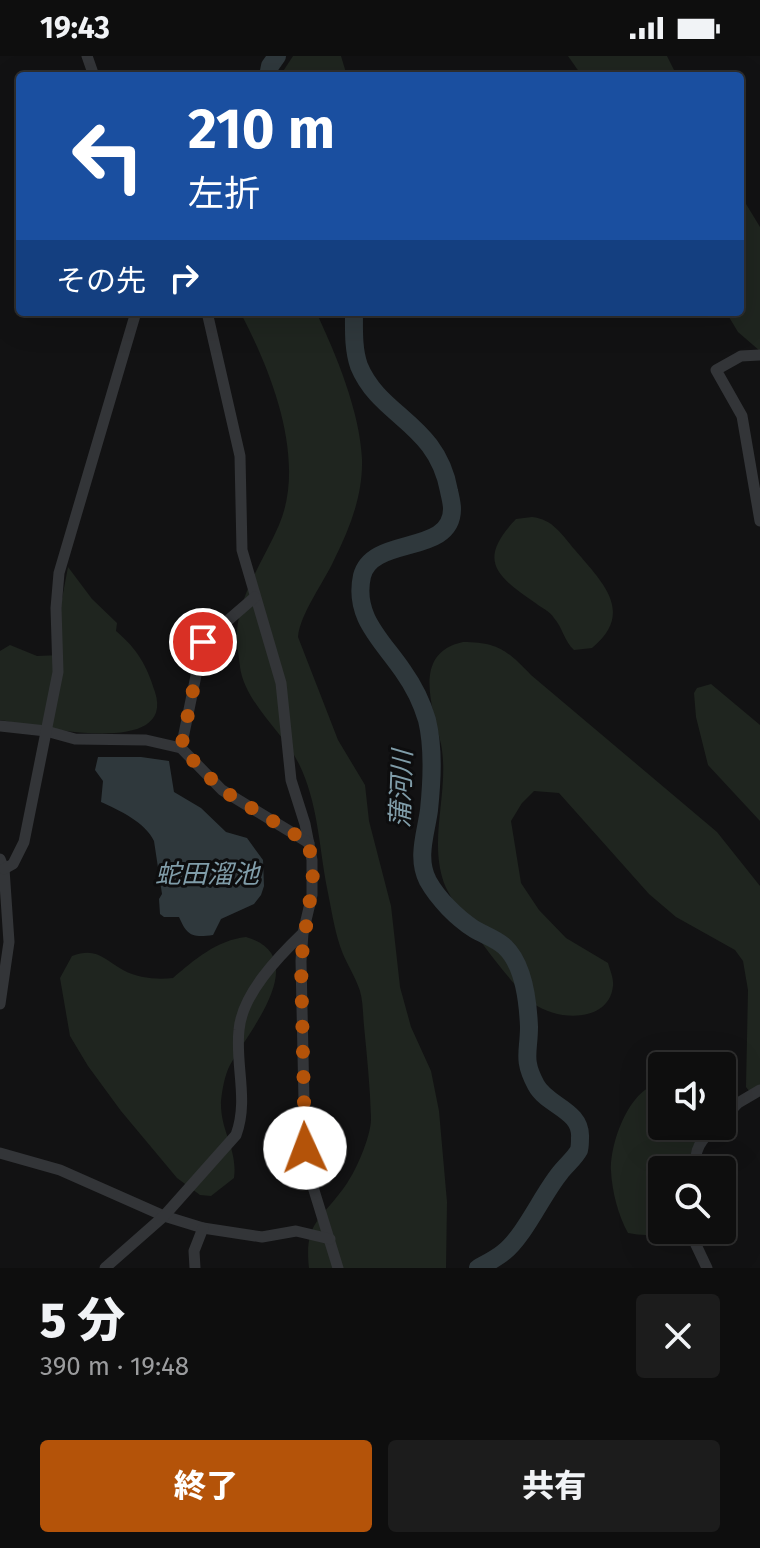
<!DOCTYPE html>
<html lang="ja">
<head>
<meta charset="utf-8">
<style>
	:root { --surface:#0e0e0e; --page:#1c1c1c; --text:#f1f3f6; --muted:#9b9c9e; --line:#2e2e2e; --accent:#b45309 }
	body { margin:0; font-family:"Fira Sans","Noto Sans JP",sans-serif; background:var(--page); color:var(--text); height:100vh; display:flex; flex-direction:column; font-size:30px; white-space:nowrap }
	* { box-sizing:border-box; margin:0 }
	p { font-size:26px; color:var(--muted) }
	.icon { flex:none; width:44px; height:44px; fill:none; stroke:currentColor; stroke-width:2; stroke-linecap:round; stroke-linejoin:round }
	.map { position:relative; height:1212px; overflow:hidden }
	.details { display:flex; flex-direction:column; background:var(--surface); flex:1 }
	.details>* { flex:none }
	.guide { position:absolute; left:16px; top:16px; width:728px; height:244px; border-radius:8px; box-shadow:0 8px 32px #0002,0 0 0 2px var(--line); background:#1a4fa0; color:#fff; overflow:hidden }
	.controls { position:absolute; left:648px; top:996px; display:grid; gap:16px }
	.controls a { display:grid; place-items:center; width:88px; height:88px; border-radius:8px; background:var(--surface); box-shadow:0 8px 32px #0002,0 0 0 2px var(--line); font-size:40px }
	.pin { position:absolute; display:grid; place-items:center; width:68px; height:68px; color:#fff; margin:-34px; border:4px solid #fff; border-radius:50%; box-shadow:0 2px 8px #0007 }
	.me { position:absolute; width:88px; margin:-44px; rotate:358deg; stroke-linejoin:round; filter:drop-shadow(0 0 6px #0008) }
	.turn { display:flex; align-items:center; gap:28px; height:168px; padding:0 40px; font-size:36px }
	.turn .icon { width:104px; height:104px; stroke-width:2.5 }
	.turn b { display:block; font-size:56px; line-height:68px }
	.then { display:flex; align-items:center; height:76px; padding:0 40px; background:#0003; gap:16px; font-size:30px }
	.round { display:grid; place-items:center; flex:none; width:84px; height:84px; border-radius:8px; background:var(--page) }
	.head { display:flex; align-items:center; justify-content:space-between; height:136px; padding:0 40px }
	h1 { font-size:48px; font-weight:800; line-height:60px }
	.button { display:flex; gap:16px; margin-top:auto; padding:16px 40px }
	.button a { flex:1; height:92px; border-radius:8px; background:var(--accent); color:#fff; font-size:32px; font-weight:800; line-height:92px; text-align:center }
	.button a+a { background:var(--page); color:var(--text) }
	.status { display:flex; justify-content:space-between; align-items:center; height:56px; padding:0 40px; background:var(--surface); direction:ltr }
	.status svg { height:22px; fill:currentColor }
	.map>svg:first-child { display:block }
	.green { fill:#1f251f }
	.water { fill:#2f383c }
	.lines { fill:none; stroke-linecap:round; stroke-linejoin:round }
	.river { stroke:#2f383c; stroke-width:18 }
	.minor { stroke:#333538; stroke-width:11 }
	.route { stroke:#b45309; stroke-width:14; stroke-dasharray:0 25.2 }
	.labels { text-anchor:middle; stroke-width:6; stroke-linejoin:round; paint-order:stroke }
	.water-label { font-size:26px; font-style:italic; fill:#809da9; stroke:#0d0d0e }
</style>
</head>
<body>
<div class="status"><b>19:43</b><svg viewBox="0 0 49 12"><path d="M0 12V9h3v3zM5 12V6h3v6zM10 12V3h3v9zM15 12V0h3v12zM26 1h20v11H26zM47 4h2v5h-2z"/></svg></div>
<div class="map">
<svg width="760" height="1212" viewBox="0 0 760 1212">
	<rect width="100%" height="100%" fill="#121213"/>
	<g class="green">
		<path d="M 293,0 L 341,0 L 347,20 L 280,20 Z"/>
		<path d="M 568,0 L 667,0 L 677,20 L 582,20 Z"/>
		<path d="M 740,138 L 760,171 L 760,295 L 738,276 L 726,256 L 740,256 Z"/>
		<path d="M 240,256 L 316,256 C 336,298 360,356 362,403 C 363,439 350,472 334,504 C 324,526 300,558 298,581 L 338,684 L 365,729 L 369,765 L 391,850 L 400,931 L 411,971 L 431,1015 L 439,1055 L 447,1146 L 446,1212 L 309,1212 C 304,1168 320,1164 343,1133 C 355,1118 372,1079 371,1061 C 370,1031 367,1000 364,970 C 363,959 363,945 360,935 C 355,919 345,906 340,890 C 334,872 331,851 327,832 C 319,790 318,747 299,708 C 283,676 245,647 240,611 C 239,600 236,586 237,575 C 240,536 264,504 279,469 C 307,404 271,314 240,256 Z"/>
		<path d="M 532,461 C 553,463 562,479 575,494 C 601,525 636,556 592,592 L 574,594 C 564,585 563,572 554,562 C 550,555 540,551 534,546 C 494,519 478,503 516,463 Z"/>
		<path d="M 68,511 L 92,543 L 117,567 L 116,575 C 138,594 146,608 155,636 C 177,704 30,669 0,664 L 0,595 L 10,589 L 37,600 L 61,599 L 61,548 Z"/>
		<path d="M 463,586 C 498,586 508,595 531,619 L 717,776 L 760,830 L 760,1036 L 750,1036 L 746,1031 L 748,934 L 743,905 L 735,894 L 676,861 L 649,838 L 559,737 L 534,735 L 522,747 L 511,765 L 521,827 L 539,854 L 566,882 L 608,907 C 610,914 614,923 613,930 C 609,967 558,965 534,948 C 515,934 452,850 444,827 C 428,782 450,734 441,688 C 433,652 411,597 463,586 Z"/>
		<path d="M 711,628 L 760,669 L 760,765 L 708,709 L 696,661 L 694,637 L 697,632 Z"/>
		<path d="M 246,881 C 314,901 248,976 230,1009 C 225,1018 222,1034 221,1045 C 220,1076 238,1092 234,1122 L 211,1140 L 200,1139 L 177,1122 L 121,1055 L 88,1010 L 70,980 L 60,922 L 72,900 C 97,891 103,903 123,914 C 138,922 157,924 173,922 C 194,904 217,884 246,881 Z"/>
		<path d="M 662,1027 L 662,1070 L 695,1070 L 700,1089 L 701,1114 L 662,1114 L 662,1174 L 669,1174 C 654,1180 644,1180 628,1177 C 618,1159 612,1135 611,1115 C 610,1086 630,1030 662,1027 Z"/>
	</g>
	<path class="water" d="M 98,701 L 141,701 L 169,705 L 174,736 L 201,752 L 226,776 L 247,782 L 263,804 L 264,830 L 261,839 L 254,848 L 221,863 L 213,879 C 191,882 187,879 179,861 L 164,861 L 160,858 L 159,843 L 162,838 L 154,785 C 146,767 119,754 101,746 L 103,725 L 95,714 Z"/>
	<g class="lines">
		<g class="river">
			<path d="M 268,20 L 270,10 L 277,0"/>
			<path d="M 354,256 C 354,273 353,293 359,310 C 380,361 437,367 449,435 C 450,440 452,447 452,453 C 452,500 372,479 362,520 C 353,561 382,584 403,615 C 413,629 422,647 427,664 C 434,693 432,725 429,754 C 426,777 416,802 428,825 C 438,843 457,862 474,873 C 484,879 497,883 505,891 C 524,909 528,946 529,971 C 529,996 522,1003 536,1029 C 547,1050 582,1054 580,1082 C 580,1086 580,1090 579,1094 C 575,1102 565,1110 560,1117 C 542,1139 525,1179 504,1196 C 497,1202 487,1207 478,1212"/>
		</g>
		<g class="minor">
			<path d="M 87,0 L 94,20"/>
			<path d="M 207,256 L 240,400 L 242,494 L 281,627 L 291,724 L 305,768 L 312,804 L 312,839 L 303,877 L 301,905 L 305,1092 L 313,1131 L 338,1212"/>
			<path d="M 760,299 L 741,300 L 716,314 L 742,360 L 760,465"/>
			<path d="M 0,670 L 46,675 L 75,683 L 146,684 L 181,692 L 222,734 L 309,787"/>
			<path d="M 181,692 L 203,586 L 255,541"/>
			<path d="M 0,803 L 4,813 L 9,886 L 0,948"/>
			<path d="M 4,813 L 13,808 L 24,786 L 58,616 L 56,552 L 59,517 L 136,256"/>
			<path d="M 722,1064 L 738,1047 L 760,1034"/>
			<path d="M 0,1097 L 60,1114 L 164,1160 L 203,1172 L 262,1181 L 296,1175 L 330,1183"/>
			<path d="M 697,1114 C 692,1094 702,1083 716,1070"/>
			<path d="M 689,1174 L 707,1212"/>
			<path d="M 105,1212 L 164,1160 L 236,1079 C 249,1044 235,1009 239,974 C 242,938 279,900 303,877"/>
			<path d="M 195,1212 L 194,1195 L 203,1172"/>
		</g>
	</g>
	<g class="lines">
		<path class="route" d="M 203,586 L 181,692 L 222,734 L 309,787 L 313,823 L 301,905 L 305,1092"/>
	</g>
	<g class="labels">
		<g class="water-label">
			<text transform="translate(401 733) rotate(-88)" y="9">蒲河川</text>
			<text x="207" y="827">蛇田溜池</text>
		</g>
	</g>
</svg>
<div class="controls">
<a><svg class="icon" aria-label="sound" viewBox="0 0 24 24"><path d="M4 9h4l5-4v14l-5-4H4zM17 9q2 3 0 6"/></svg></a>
<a><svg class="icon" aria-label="search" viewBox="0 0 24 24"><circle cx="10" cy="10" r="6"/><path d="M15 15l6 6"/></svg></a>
</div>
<div class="pin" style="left:203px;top:586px;background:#d93025"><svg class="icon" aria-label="arrive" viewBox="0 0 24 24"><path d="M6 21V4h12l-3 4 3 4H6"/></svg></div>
<svg class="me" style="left:305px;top:1092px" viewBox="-20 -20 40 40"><circle r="19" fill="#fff"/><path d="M0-13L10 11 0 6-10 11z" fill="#b45309"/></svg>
<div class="guide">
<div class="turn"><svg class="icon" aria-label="left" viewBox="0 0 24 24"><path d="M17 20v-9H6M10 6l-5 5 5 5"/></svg><div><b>210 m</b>左折</div></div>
<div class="then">その先<svg class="icon" aria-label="right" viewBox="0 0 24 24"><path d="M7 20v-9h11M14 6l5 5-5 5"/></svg></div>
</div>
</div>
<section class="details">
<div class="head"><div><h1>5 分</h1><p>390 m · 19:48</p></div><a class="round"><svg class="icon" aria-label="close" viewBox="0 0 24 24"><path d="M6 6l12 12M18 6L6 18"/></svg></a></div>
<div class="button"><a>終了</a><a>共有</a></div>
</section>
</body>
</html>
